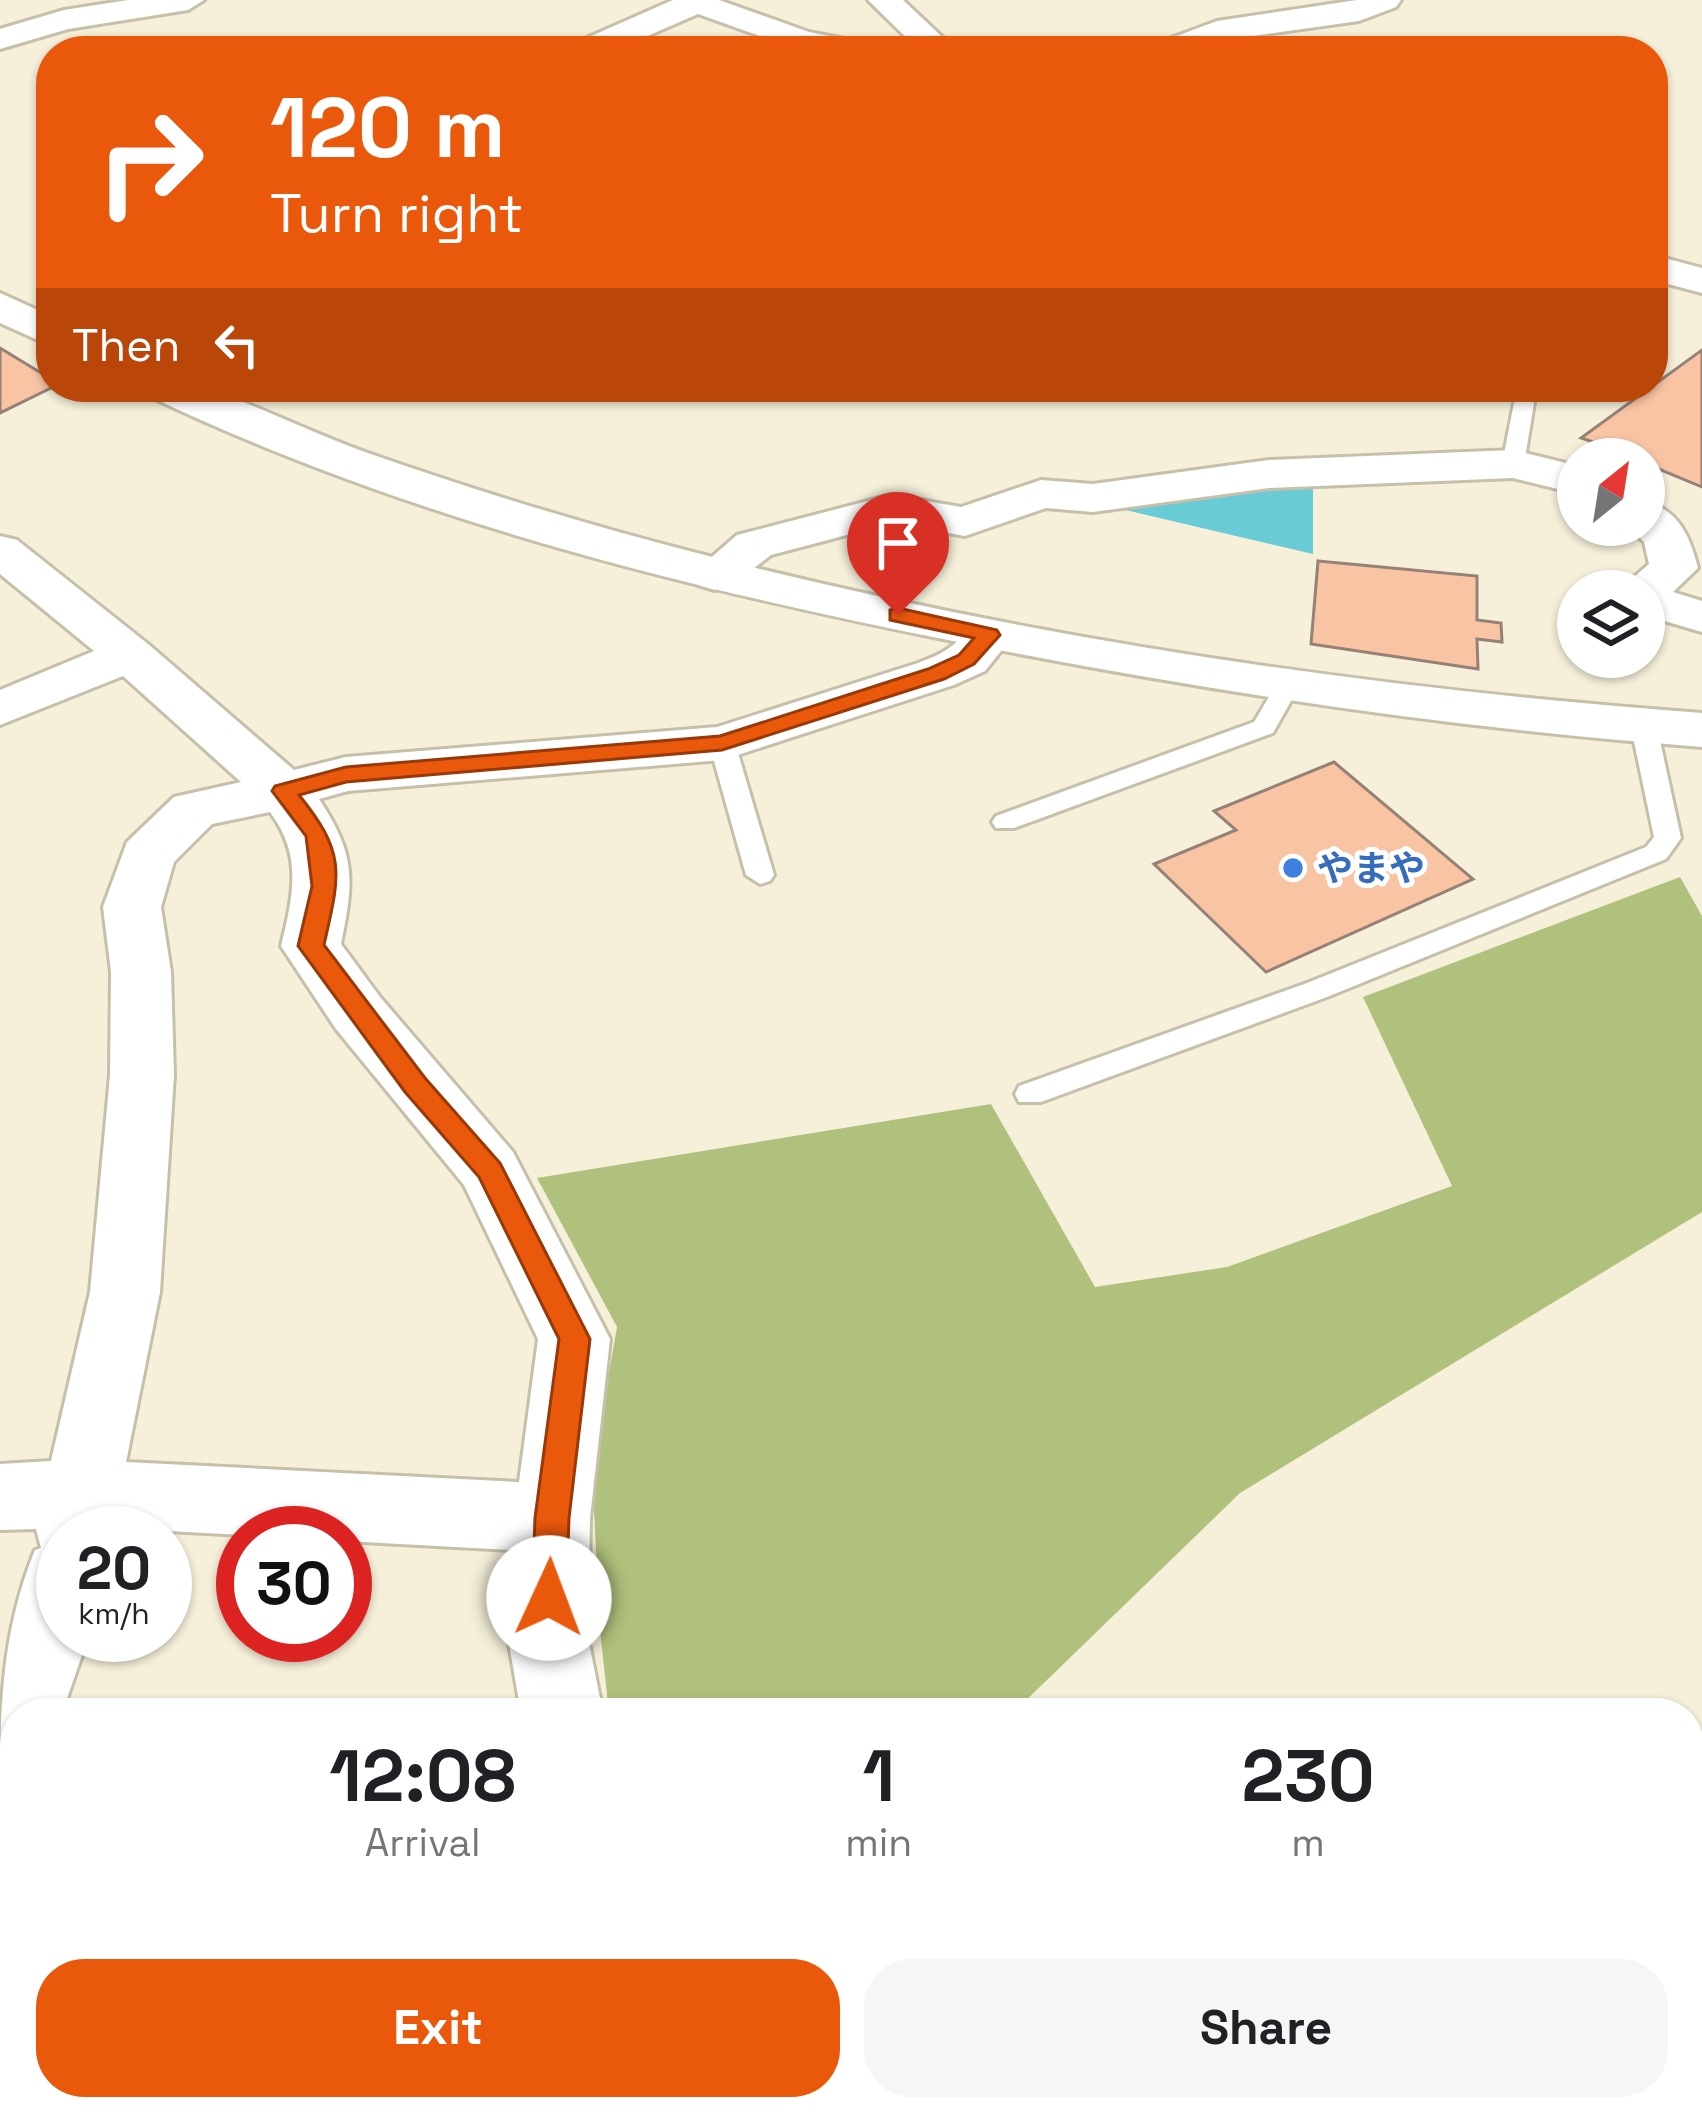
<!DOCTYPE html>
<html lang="en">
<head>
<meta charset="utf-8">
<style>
	:root { --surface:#fff; --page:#f6f6f6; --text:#202124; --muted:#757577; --accent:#ea580c }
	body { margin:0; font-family:"Space Grotesk","Noto Sans JP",sans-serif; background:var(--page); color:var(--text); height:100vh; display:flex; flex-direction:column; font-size:45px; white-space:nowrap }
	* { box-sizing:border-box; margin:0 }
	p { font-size:39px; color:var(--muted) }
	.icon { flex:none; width:66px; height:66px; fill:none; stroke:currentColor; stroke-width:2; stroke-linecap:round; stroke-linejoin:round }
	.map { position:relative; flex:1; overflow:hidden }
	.side { position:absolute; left:0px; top:1698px; width:1704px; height:423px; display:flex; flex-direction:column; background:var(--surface); border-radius:48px 48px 0 0; box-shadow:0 3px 9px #0004 }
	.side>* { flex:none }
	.banner { position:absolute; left:36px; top:36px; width:1632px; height:366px; border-radius:48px; box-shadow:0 3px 9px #0004; background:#ea580c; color:#fff; overflow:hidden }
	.needle { width:78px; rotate:30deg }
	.controls { position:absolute; left:1557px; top:438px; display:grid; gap:24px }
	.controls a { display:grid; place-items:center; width:108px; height:108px; border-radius:50%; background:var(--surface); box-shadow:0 3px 9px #0004; font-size:60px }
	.speed { position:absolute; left:36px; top:1506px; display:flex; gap:24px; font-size:60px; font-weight:700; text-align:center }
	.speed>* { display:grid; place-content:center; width:156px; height:156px; border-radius:50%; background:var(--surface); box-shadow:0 3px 9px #0004; line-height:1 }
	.speed small { font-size:30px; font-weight:400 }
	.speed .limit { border:18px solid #d22; background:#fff; color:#111 }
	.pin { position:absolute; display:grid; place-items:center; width:102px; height:102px; color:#fff; margin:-123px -51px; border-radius:50% 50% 50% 0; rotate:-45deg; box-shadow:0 0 12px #0007 }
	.pin .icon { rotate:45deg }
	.me { position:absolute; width:132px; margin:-66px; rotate:2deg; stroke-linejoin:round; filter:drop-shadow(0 0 9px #0008) }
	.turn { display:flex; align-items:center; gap:42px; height:252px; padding:0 36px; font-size:54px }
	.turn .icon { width:156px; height:156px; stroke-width:2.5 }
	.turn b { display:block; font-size:84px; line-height:102px }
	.then { display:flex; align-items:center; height:114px; padding:0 36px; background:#0003; gap:24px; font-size:45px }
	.eta { display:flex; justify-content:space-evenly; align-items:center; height:204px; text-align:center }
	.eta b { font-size:72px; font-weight:800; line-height:84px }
	.action { display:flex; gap:24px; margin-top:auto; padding:24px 36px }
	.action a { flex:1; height:138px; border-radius:48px; background:var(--accent); color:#fff; font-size:48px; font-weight:800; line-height:138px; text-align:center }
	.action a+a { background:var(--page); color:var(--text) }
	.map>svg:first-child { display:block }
	.forest { fill:#afc17c }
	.water { fill:#68cbd5 }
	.building { fill:#f9c4a4; stroke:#958176; stroke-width:3 }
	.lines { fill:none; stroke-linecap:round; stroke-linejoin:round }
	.lane-casing { stroke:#c6c0ab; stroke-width:6 }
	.street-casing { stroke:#c6c0ab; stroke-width:6 }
	.secondary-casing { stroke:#c6c0ab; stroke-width:6 }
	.lane { fill:#fff; fill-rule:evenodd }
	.street { fill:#fff; fill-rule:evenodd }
	.secondary { fill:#fff; fill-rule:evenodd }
	.rail-casing { stroke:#8c8779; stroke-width:16 }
	.rail { stroke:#fff; stroke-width:12; stroke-dasharray:34; stroke-linecap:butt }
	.route { fill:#ea580c; stroke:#983908; stroke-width:3 }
	.shop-dot { fill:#3f7fe0; stroke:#fff; stroke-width:4.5 }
	.labels { text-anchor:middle; stroke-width:10; stroke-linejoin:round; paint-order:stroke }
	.shop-label { font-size:36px; font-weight:bold; fill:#366cbe; stroke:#fff; text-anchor:start }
</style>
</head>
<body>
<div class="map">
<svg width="1702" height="2120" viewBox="0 0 1702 2120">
	<rect width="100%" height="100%" fill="#f6f0da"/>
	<path class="forest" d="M 1680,877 L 1702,916 L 1702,1212 L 1240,1493 L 1013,1713 L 609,1713 L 600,1630 L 592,1470 L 617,1327 L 537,1178 L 991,1104 L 1095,1287 L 1227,1267 L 1452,1186 L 1363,997 Z"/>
	<path class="water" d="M 1313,484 L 1313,554 L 1100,504 Z"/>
	<g class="building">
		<path d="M 0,348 L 51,379 L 53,387 L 0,413 Z"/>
		<path d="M 1702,350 L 1702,487 L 1644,463 L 1644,459 L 1581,438 Z"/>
		<path d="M 1318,561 L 1477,576 L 1477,620 L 1501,623 L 1502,642 L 1477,639 L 1478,669 L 1311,644 Z"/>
		<path d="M 1334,762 L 1473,879 L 1266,972 L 1154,864 L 1236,830 L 1214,811 Z"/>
	</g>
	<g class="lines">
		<defs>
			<g id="lane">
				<path d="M 1512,387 L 1532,387 L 1534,403 L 1524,464 L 1513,471 L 1502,464 L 1514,403 Z"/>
				<path d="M 1288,678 L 1300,685 L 1273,733 L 1014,828 L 996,828 L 992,822 L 996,816 L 1254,722 L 1279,680 Z"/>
				<path d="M 1644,719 L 1657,727 L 1681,838 L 1666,859 L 1327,997 L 1041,1102 L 1019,1102 L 1015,1094 L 1019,1086 L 1307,983 L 1646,847 L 1654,837 L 1631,727 Z"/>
				<path d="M 722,735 L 735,743 L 774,875 L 770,881 L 760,884 L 746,875 L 709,743 Z"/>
			</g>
			<g id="street">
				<path d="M 128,0 L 204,0 L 188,10 L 68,29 L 0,49 L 0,29 L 64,10 Z"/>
				<path d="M 673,0 L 719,0 L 809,32 L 870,44 L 875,51 L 802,51 L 698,14 L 613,51 L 568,51 L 573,44 Z"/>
				<path d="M 868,0 L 903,0 L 957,51 L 920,51 Z"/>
				<path d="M 1357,0 L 1401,0 L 1396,7 L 1359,21 L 1224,40 L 1196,51 L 1150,51 L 1155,44 L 1217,21 Z"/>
				<path d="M 1653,255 L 1702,268 L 1702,293 L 1653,280 Z"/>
				<path d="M 1513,450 L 1578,466 L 1578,494 L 1513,478 L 1269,488 L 1093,512 L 1046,508 L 965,536 L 892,523 L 771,555 L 732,585 L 715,590 L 698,585 L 691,575 L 737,535 L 891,495 L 961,507 L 1041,480 L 1093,484 L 1269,460 Z"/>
				<path d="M 1644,501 C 1678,509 1690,536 1698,568 L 1673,592 L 1702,601 L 1702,632 L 1644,615 L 1644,591 L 1618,591 L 1649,564 L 1644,542 L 1627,525 L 1644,525 Z"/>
				<path d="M 0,536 L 17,540 L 148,644 L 294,770 L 346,757 L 717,727 L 918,663 C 927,659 938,656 946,650 C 971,634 972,616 1007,624 L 1014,635 L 985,671 L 954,685 L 722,760 L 348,791 L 319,799 C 356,855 354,880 341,944 L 380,997 L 513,1152 L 610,1339 L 590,1518 L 588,1638 L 603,1713 L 521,1713 L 508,1638 L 512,1550 L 345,1541 L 345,1533 L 243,1535 L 112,1528 L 111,1533 L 63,1533 L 63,1635 L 89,1635 L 62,1713 L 15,1713 L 15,1801 L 0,1807 C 0,1714 0,1636 35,1550 L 41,1548 L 36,1529 L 0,1530 L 0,1464 L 51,1461 L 90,1292 L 110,1075 L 111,972 L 103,907 L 127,842 L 174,797 L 241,782 L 123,676 L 0,725 L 0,690 L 94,651 L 0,574 ZM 270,812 C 303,856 293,896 281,946 L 336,1029 L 464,1185 L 538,1339 L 519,1482 L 126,1462 L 160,1292 L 174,1075 L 171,972 L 161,907 L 174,862 L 212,824 Z"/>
				<path d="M 597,2106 L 701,2106 L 695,2120 L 591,2120 Z"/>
				<path d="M 899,2106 L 993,2106 L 995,2120 L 901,2120 Z"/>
			</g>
			<g id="secondary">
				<path d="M 0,293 L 51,316 L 51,346 L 0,323 Z"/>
				<path d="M 144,387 C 164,387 189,383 208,389 C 262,407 313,434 368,453 C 474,490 581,523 689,551 C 1019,637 1362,688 1702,713 L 1702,747 C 1448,728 1197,690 948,640 C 677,586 401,516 151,397 Z"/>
			</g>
		</defs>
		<use href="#lane" class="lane-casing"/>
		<use href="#street" class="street-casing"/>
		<use href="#secondary" class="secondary-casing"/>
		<use href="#lane" class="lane"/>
		<use href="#street" class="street"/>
		<use href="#secondary" class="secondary"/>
		<defs>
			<g id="rail">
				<path d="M 1689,2075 L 1702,2067"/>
				<path d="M 1621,2120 L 1643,2106"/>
			</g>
		</defs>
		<use href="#rail" class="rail-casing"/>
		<use href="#rail" class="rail"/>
	</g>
	<path class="route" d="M 898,608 L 997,630 L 1000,635 L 974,664 L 944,679 L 722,750 L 346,782 L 299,795 C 347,854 340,874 324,945 L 425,1078 L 500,1163 L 590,1339 L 569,1518 L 566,1598 L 561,1609 L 549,1613 L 537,1609 L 532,1598 L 535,1518 L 559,1339 L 479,1177 L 405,1092 L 298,946 L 312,886 L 306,836 L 272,791 L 275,786 L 346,767 L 720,736 L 928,669 L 959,655 L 974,638 L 890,620 L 890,610 Z"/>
	<circle class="shop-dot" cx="1293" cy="868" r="12"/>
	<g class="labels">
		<g class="shop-label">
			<text x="1317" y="881">やまや</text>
		</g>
	</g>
</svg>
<div class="controls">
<a><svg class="needle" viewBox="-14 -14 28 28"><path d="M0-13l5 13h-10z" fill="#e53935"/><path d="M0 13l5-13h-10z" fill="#757577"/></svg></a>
<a><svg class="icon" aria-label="layers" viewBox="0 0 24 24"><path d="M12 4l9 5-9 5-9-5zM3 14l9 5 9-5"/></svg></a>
</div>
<div class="speed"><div>20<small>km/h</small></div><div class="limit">30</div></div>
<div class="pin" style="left:898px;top:615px;background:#d93025"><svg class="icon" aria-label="arrive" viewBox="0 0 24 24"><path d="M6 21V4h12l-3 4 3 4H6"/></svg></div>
<svg class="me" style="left:549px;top:1598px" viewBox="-20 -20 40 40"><circle r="19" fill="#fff"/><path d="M0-13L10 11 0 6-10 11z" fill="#ea580c"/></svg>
<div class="banner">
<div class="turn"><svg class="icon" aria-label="right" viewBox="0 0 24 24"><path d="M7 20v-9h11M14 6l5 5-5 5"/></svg><div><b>120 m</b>Turn right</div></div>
<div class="then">Then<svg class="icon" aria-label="left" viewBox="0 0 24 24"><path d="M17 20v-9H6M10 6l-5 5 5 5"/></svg></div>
</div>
<section class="side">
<div class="eta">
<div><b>12:08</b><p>Arrival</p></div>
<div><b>1</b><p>min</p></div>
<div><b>230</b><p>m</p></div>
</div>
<div class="action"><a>Exit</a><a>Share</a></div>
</section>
</div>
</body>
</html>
